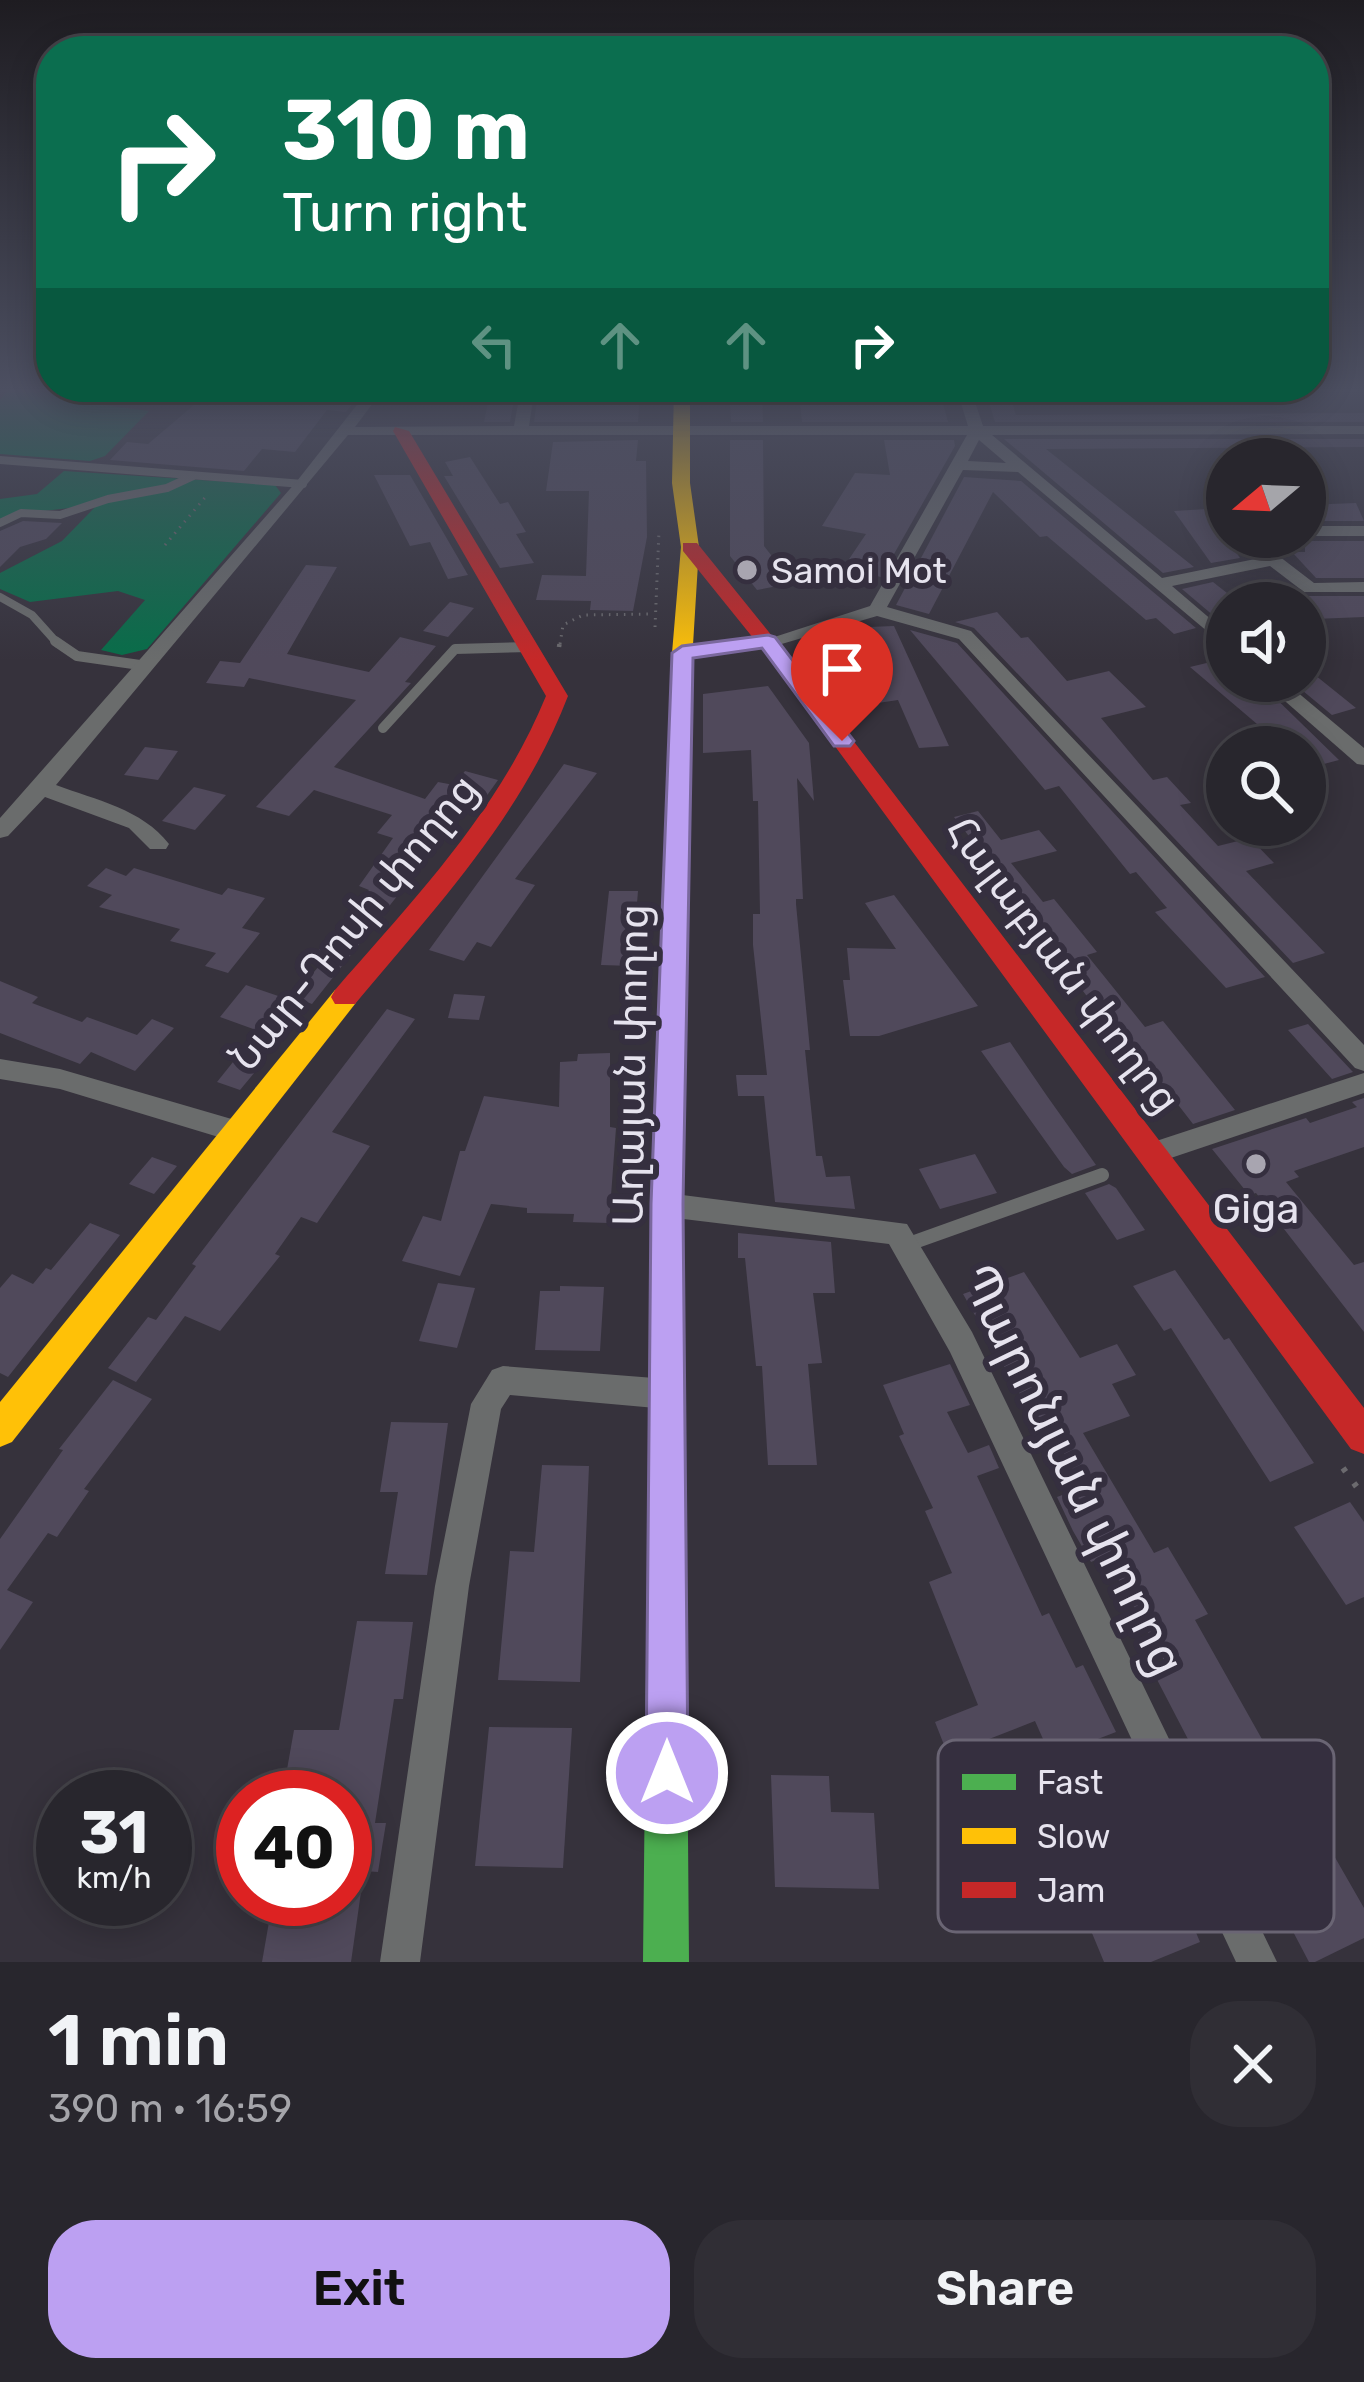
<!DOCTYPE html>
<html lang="en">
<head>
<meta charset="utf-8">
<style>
	:root { --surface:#28262d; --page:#302e35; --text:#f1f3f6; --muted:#a5a5aa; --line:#444349; --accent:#bca0f2 }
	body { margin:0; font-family:Rubik,"Noto Sans Armenian",sans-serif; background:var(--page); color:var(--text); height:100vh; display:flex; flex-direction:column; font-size:45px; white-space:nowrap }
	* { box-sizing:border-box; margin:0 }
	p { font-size:39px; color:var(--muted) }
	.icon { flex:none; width:66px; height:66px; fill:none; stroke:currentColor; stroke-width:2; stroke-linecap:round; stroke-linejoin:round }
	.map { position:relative; height:1962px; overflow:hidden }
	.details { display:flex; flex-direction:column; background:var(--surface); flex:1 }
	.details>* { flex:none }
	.hud { position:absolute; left:36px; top:36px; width:1293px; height:366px; border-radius:48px; box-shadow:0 6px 30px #0003,0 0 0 3px var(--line); background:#0b6e4f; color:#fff; overflow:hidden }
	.needle { width:78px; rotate:251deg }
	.fabs { position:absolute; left:1206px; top:438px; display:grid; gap:24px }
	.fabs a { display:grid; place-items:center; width:120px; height:120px; border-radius:50%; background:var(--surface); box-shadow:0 6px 30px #0003,0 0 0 3px var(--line); font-size:60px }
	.speed { position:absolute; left:36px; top:1770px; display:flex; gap:24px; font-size:60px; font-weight:700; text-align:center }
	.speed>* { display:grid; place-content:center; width:156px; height:156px; border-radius:50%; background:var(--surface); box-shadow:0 6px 30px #0003,0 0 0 3px var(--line); line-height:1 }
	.speed small { font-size:30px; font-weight:400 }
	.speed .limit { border:18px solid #d22; background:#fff; color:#111 }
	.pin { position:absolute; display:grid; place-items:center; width:102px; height:102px; color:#fff; margin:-123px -51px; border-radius:50% 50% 50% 0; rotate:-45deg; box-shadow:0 0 12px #0007 }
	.pin .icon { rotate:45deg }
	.me { position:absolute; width:132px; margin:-66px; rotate:0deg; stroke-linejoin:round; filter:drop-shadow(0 0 9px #0008) }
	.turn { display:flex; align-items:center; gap:42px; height:252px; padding:0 48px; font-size:54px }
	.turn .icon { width:156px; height:156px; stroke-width:2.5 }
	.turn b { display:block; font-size:84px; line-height:102px }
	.lanes { display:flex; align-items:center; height:114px; padding:0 48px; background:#0003; justify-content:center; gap:60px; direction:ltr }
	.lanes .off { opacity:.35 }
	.round { display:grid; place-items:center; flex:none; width:126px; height:126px; border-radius:48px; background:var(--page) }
	.summary { display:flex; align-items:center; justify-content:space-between; height:204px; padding:0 48px }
	h1 { font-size:72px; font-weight:600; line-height:90px }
	.primary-button { display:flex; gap:24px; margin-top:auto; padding:24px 48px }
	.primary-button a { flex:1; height:138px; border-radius:48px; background:var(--accent); color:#111; font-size:48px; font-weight:600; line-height:138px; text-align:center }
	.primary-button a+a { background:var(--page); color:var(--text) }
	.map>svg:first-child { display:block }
	.forest { fill:#086d49 }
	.building { fill:#50495b }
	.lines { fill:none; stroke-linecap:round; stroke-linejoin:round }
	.path-far2 { stroke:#6b6a6e; stroke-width:3; stroke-dasharray:1.5 6; stroke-linecap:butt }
	.path-far1 { stroke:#6b6a6e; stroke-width:4.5; stroke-dasharray:3 8; stroke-linecap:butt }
	.path { stroke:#6b6a6e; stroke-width:6; stroke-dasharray:4.5 14; stroke-linecap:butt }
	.lane-far2 { stroke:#6a6c6c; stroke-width:8 }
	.lane-far1 { stroke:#6a6c6c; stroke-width:10 }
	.lane { stroke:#6a6c6c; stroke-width:14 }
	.street { fill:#6a6c6c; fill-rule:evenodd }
	.fast { fill:#4caf50; fill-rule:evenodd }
	.slow { fill:#ffc107; fill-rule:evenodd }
	.jam { fill:#c62828; fill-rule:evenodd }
	.route { fill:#bca0f2; stroke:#7a689d; stroke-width:3 }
	.poi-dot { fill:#a8a5b0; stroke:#352f3f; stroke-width:4.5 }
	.labels { text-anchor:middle; stroke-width:12; stroke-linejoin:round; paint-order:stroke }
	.far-poi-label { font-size:36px; fill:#e6e3ee; stroke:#352f3f; text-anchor:start }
	.street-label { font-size:42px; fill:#e6e3ee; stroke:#352f3f }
	.poi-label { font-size:42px; fill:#e6e3ee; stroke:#352f3f }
	.near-street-label { font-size:51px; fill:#e6e3ee; stroke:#352f3f }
	.key { fill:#352f3f; stroke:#6a6574; stroke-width:3 }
	.key-label { font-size:33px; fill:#e6e3ee }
</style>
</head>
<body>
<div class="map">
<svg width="1364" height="1962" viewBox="0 0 1364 1962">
	<rect width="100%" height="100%" fill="#36323c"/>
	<g class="forest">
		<path d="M 10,387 L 66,387 L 58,399 L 149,411 L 105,456 L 90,461 L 0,454 L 0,400 Z"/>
		<path d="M 64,471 L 275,485 L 281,493 L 147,649 L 122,655 L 101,650 L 145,600 L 118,591 L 30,602 L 0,589 L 0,573 L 62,541 L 97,505 L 34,512 L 0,524 L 0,499 L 37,494 Z"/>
	</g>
	<g class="building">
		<path d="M 298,387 L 365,387 L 346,412 L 327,410 L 295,452 L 262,449 L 244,471 L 110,460 L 127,442 L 148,444 L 214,388 L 291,397 Z"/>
		<path d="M 491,387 L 516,387 L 510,422 L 484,422 Z"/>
		<path d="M 539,387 L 605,387 L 602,395 L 640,395 L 638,422 L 534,422 Z"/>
		<path d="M 729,387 L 751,387 L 751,393 L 762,394 L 763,422 L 731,422 Z"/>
		<path d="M 835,387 L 940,392 L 948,422 L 802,422 L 799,394 L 837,394 Z"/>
		<path d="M 989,402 L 1012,402 L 1016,415 L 1364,413 L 1364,422 L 995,422 Z"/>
		<path d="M 1004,439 L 1364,439 L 1364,447 L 1046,449 L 1194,567 L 1163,573 Z"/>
		<path d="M 638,440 L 636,461 L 646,461 L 647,537 L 633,611 L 590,610 L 591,601 L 536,600 L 542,575 L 586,576 L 589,491 L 546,491 L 553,442 Z"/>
		<path d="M 730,440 L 763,440 L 764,546 L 793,583 L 757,590 L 730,556 Z"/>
		<path d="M 884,440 L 954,440 L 955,446 L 881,577 L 843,568 L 866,534 L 822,526 L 855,473 L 890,475 Z"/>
		<path d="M 470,457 L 500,504 L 508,502 L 526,532 L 516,534 L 534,563 L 500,568 L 444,476 L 453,476 L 445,462 Z"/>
		<path d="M 374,475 L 410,475 L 468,575 L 448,579 L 430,542 L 410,546 Z"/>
		<path d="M 964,477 L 1021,481 L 1196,628 L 1174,634 L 1156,618 L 1146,620 L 1047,536 L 1040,537 L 993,492 L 929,614 L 896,605 Z"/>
		<path d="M 1356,503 L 1364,521 L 1305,521 L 1305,505 Z"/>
		<path d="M 1207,509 L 1240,558 L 1211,563 L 1174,511 Z"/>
		<path d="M 23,521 L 62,523 L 46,539 L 20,547 L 0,567 L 0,531 Z"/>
		<path d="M 1305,541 L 1364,541 L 1364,578 L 1316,578 L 1292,552 L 1305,552 Z"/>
		<path d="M 306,565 L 337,567 L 287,654 L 369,672 L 400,637 L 436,646 L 405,682 L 411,683 L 334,767 L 425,799 L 438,782 L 454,785 L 465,771 L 498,780 L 478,808 L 469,805 L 312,1004 L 293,997 L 329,954 L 319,950 L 369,890 L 359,886 L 393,838 L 377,833 L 392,815 L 314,790 L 289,816 L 256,807 L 356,700 L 249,678 L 244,687 L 206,683 L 220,661 L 240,663 Z"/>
		<path d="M 1213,582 L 1227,593 L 1227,620 L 1221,622 L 1182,589 Z"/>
		<path d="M 1290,587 L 1304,596 L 1364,596 L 1364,617 L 1314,619 Z"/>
		<path d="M 450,602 L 474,608 L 448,637 L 423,631 Z"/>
		<path d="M 997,612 L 1021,638 L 1028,637 L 1067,681 L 1109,671 L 1146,707 L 1101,718 L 1153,780 L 1167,777 L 1191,803 L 1180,805 L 1218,846 L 1250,838 L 1274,863 L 1246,871 L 1325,953 L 1293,963 L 974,628 L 955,622 Z"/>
		<path d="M 894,626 L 949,746 L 919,748 L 898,700 L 858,706 L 825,661 L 877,651 L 869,627 Z"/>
		<path d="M 910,630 L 957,643 L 1265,977 L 1226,988 L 1155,912 L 1167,908 L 1136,872 L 1130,874 L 1059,786 L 1045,790 Z"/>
		<path d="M 1223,659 L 1227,681 L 1258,681 L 1339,760 L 1305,769 L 1305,747 L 1284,747 L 1190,667 Z"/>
		<path d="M 1305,667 L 1356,708 L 1332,715 L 1291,681 L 1305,681 Z"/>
		<path d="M 768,686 L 809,743 L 814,801 L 797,778 L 803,899 L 796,899 L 796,904 L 810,1050 L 805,1050 L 816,1156 L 822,1156 L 826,1177 L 850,1176 L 855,1209 L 775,1202 L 764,1096 L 738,1096 L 736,1075 L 767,1075 L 753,945 L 753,914 L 760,914 L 758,801 L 753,801 L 751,750 L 703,753 L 703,694 Z"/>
		<path d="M 145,747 L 178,751 L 158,780 L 124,775 Z"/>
		<path d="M 564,764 L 597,773 L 515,879 L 535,885 L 491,947 L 477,942 L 464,961 L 429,950 Z"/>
		<path d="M 194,787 L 226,795 L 195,830 L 162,821 Z"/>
		<path d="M 978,811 L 1001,840 L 1039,830 L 1057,851 L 1011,863 L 1043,902 L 1054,899 L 1097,952 L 1087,955 L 1145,1027 L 1163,1021 L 1235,1110 L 1193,1124 L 1104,1009 L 1098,1011 L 1014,899 L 1008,901 L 983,867 L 989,862 L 954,817 Z"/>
		<path d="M 106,868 L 126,876 L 134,868 L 222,895 L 228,888 L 265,898 L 242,928 L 260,933 L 228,973 L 205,966 L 216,953 L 170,941 L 180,929 L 99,907 L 112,895 L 87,886 Z"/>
		<path d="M 609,891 L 638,891 L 632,966 L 601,965 Z"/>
		<path d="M 894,895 L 978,1006 L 879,1036 L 850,1036 L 843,980 L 850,980 L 847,948 L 896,949 L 865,903 Z"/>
		<path d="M 0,981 L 38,997 L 32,1003 L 82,1022 L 87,1017 L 137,1035 L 152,1019 L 174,1028 L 135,1071 L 91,1052 L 80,1064 L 0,1033 Z"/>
		<path d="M 246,985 L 293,1001 L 267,1034 L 220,1017 Z"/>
		<path d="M 454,994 L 485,996 L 479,1020 L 448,1018 Z"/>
		<path d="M 387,1009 L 415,1019 L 332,1132 L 370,1146 L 317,1223 L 301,1217 L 275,1254 L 280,1256 L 220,1331 L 185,1316 L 136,1382 L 108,1368 L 148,1317 L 156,1320 L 196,1266 L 192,1264 Z"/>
		<path d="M 1308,1024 L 1352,1071 L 1353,1072 L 1332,1079 L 1288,1030 Z"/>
		<path d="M 1010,1042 L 1047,1096 L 1096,1165 L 1072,1174 L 1064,1167 L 981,1051 Z"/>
		<path d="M 610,1053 L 610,1127 L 616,1128 L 609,1223 L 573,1222 L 574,1214 L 527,1213 L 527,1208 L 491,1204 L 460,1276 L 402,1261 L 423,1216 L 441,1221 L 460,1151 L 465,1151 L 484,1096 L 559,1107 L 560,1062 L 577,1061 L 578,1054 Z"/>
		<path d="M 237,1057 L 260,1066 L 240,1090 L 217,1082 Z"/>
		<path d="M 1364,1098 L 1364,1147 L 1294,1171 L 1299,1177 L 1286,1182 L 1354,1265 L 1364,1262 L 1364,1332 L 1256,1193 L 1249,1195 L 1212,1149 L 1306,1118 L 1310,1123 L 1357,1107 L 1352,1102 Z"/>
		<path d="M 975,1154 L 997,1193 L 940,1209 L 919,1169 Z"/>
		<path d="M 152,1157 L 177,1166 L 154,1194 L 129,1184 Z"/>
		<path d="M 1109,1184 L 1116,1188 L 1145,1230 L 1117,1240 L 1085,1193 Z"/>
		<path d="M 90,1223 L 120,1235 L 8,1377 L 0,1373 L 0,1288 L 12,1274 L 33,1284 L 46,1268 L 51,1270 Z"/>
		<path d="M 738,1233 L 831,1242 L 835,1293 L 813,1293 L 822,1363 L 808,1364 L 817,1465 L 768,1465 L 762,1366 L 756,1366 L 745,1258 L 738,1258 Z"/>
		<path d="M 1175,1270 L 1224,1340 L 1229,1338 L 1314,1463 L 1270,1482 L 1171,1328 L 1164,1331 L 1133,1286 Z"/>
		<path d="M 1024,1272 L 1080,1358 L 1117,1344 L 1136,1375 L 1112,1384 L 1130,1416 L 1083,1433 L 1154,1553 L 1168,1547 L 1208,1614 L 1195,1620 L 1312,1828 L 1317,1826 L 1364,1908 L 1364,1938 L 1315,1962 L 1309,1962 L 1278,1903 L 1297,1894 L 1265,1834 L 1243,1845 L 1151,1668 L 1165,1662 L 1105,1556 L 1091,1562 L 1073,1531 L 1057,1497 L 1083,1487 L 1058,1443 L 1049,1446 L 963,1294 Z"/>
		<path d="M 438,1283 L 475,1288 L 457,1348 L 419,1341 Z"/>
		<path d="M 560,1286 L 604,1287 L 600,1351 L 535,1350 L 540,1291 L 560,1291 Z"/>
		<path d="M 950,1364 L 970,1405 L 947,1412 L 968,1453 L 989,1445 L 999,1468 L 977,1476 L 1042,1616 L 1049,1613 L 1076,1668 L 1083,1665 L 1116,1732 L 1051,1757 L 1035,1721 L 948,1755 L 935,1722 L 978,1705 L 929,1582 L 952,1573 L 925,1511 L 933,1508 L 899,1436 L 904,1434 L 883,1385 Z"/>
		<path d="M 113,1380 L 152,1399 L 84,1489 L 89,1491 L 57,1537 L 48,1533 L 7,1590 L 33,1602 L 0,1650 L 0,1539 L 63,1450 L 59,1449 Z"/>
		<path d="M 391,1422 L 448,1423 L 427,1575 L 385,1574 L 398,1492 L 380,1492 Z"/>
		<path d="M 542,1465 L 589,1466 L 580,1682 L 498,1680 L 510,1551 L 534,1552 Z"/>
		<path d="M 1350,1502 L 1364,1522 L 1364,1597 L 1346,1605 L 1294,1527 Z"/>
		<path d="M 357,1621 L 413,1622 L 403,1699 L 394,1699 L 375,1823 L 386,1823 L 378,1872 L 364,1871 L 351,1962 L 262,1962 L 273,1899 L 345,1899 L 345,1793 L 283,1792 L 294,1730 L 339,1730 Z"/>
		<path d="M 489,1727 L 572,1728 L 563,1868 L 475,1866 Z"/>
		<path d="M 771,1775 L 829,1776 L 831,1812 L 874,1813 L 879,1889 L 775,1887 Z"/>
		<path d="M 1134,1786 L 1200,1942 L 1151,1962 L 1104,1962 L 1067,1873 L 993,1885 L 980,1831 L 1063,1818 Z"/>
	</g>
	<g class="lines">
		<g class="path-far2">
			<path d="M 165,545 L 208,494"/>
			<path d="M 655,627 L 659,531"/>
			<path d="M 560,644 L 563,625 L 583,615 L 653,614"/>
		</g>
		<path class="path-far1" d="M 559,647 L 560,641"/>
		<path class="path" d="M 1343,1468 L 1364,1497"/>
		<g class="lane-far2">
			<path d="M 0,460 L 303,484"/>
			<path d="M 0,523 L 21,513 L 60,515 L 108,499 L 167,488 L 193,476"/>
			<path d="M 0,597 L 32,615 L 58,644"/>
		</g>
		<g class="lane-far1">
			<path d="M 55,641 L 77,656 L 147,666"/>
			<path d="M 383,728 L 455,649 L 530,647"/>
		</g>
		<path class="lane" d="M 906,1245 L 1102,1175"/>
		<g class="street">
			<path d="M 371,387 L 385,387 L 355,427 L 514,426 L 521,387 L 535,387 L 529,426 L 968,426 L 956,387 L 970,387 L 983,426 L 1364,426 L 1364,434 L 992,435 L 1162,578 L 1260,558 L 1236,537 L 1254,537 L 1314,583 L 1364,582 L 1364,592 L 1304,592 L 1270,566 L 1172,586 L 1227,633 L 1227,648 L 1018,472 L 963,470 L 887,607 L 971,631 L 1364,1045 L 1364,1071 L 1355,1068 L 959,639 L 877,616 L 768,648 L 759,642 L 870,606 L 967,435 L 348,435 L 56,785 C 96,800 142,809 169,844 L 166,849 L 150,849 L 129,828 L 45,797 L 8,836 L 0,838 L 0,818 L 297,481 ZM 979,440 L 1006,463 L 968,461 Z"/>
			<rect x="1305" y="526" width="59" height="10"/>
			<path d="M 1262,681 L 1284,681 L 1364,748 L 1364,765 L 1357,764 Z"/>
			<path d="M 0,1059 L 60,1069 L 235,1120 L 244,1123 L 248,1131 L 244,1139 L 235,1142 L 60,1089 L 0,1079 Z"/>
			<path d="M 1364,1073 L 1364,1093 L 1153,1164 L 1144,1161 L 1140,1153 L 1144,1145 Z"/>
			<path d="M 667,1193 L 907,1224 L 972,1332 L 1277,1962 L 1236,1962 L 950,1352 L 889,1244 L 667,1217 L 657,1213 L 653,1205 L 657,1197 Z"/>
			<path d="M 503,1366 L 667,1379 L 678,1384 L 682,1394 L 678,1404 L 667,1409 L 510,1395 L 501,1409 L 469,1586 L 420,1962 L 380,1962 L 435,1586 L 471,1404 L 492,1370 Z"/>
		</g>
		<path class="fast" d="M 673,977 L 687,987 L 683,1205 L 689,1962 L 643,1962 L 651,1205 L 659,987 Z"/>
		<g class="slow">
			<path d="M 674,387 L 690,387 L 690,483 L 699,547 L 693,645 L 768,636 L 778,642 L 768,648 L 692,658 L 687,987 L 673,997 L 659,987 L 672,653 L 681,547 L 672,483 Z"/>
			<path d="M 345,987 L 355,990 L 359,997 L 355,1004 L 12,1442 L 0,1447 L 0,1402 L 335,990 Z"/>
		</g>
		<g class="jam">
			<path d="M 395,427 L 409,431 L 568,696 C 522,816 436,907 355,1004 L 335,1004 L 331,997 L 335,990 C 416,897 499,811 546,696 L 393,431 Z"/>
			<path d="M 683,543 L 697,543 L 793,662 L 1364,1408 L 1364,1454 L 1351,1449 L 779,670 L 683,551 Z"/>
		</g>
	</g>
	<linearGradient id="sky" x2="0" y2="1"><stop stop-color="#1e1c21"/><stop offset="0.59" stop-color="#4c4f61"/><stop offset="1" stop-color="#4c4f61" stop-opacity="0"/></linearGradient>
	<rect width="1364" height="661" fill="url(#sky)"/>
	<path class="route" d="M 768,635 L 775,637 L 854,741 L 850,746 L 834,746 L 762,648 L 693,658 L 683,1204 L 688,1773 L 681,1788 L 667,1794 L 652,1788 L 646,1773 L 651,1204 L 672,653 L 682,646 Z"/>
	<g class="poi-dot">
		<circle cx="747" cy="570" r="12"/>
		<circle cx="1256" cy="1164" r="12"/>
	</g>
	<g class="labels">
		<g class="far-poi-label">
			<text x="771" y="583">Samoi Mot</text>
		</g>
		<g class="street-label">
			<text transform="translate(353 922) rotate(-51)" y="15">Նար-Դոսի փողոց</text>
			<text transform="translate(1064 964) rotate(53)" y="15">Հալաբյան փողոց</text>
			<text transform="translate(630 1065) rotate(-89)" y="15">Աղայան փողոց</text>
		</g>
		<g class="poi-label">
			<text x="1256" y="1223">Giga</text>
		</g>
		<g class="near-street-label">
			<text transform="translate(1074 1469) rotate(64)" y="18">Պարոնյան փողոց</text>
		</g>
	</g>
	<rect x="938" y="1740" width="396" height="192" rx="18" class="key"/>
	<rect x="962" y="1774" width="54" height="16" fill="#4caf50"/>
	<rect x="962" y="1828" width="54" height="16" fill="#ffc107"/>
	<rect x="962" y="1882" width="54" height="16" fill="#c62828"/>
	<g class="key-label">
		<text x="1037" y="1794">Fast</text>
		<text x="1037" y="1848">Slow</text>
		<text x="1037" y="1902">Jam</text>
	</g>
</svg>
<div class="fabs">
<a><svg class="needle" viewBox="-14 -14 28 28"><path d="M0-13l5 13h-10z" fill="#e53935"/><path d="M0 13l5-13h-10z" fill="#a5a5aa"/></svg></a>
<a><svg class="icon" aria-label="sound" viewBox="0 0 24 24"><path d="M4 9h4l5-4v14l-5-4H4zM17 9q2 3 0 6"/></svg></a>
<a><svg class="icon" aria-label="search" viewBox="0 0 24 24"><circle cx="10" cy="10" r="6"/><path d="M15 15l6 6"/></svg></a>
</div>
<div class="speed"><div>31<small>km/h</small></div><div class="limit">40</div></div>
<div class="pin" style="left:842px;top:741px;background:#d93025"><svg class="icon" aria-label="arrive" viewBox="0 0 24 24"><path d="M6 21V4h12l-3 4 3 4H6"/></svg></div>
<svg class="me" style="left:667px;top:1773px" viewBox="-20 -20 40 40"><circle r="17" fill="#bca0f2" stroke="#fff" stroke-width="3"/><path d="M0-11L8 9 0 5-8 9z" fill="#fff"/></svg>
<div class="hud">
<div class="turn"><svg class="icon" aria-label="right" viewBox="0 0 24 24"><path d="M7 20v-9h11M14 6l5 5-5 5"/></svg><div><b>310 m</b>Turn right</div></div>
<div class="lanes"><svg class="icon off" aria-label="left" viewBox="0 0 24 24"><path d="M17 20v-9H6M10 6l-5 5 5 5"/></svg><svg class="icon off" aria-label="ahead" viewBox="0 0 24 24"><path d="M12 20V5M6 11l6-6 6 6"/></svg><svg class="icon off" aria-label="ahead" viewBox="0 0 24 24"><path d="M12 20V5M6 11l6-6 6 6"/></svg><svg class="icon" aria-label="right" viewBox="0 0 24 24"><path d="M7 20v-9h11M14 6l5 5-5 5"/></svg></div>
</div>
</div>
<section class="details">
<div class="summary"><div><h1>1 min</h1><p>390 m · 16:59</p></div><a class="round"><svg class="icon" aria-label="close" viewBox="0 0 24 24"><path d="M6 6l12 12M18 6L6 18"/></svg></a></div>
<div class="primary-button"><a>Exit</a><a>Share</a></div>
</section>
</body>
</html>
